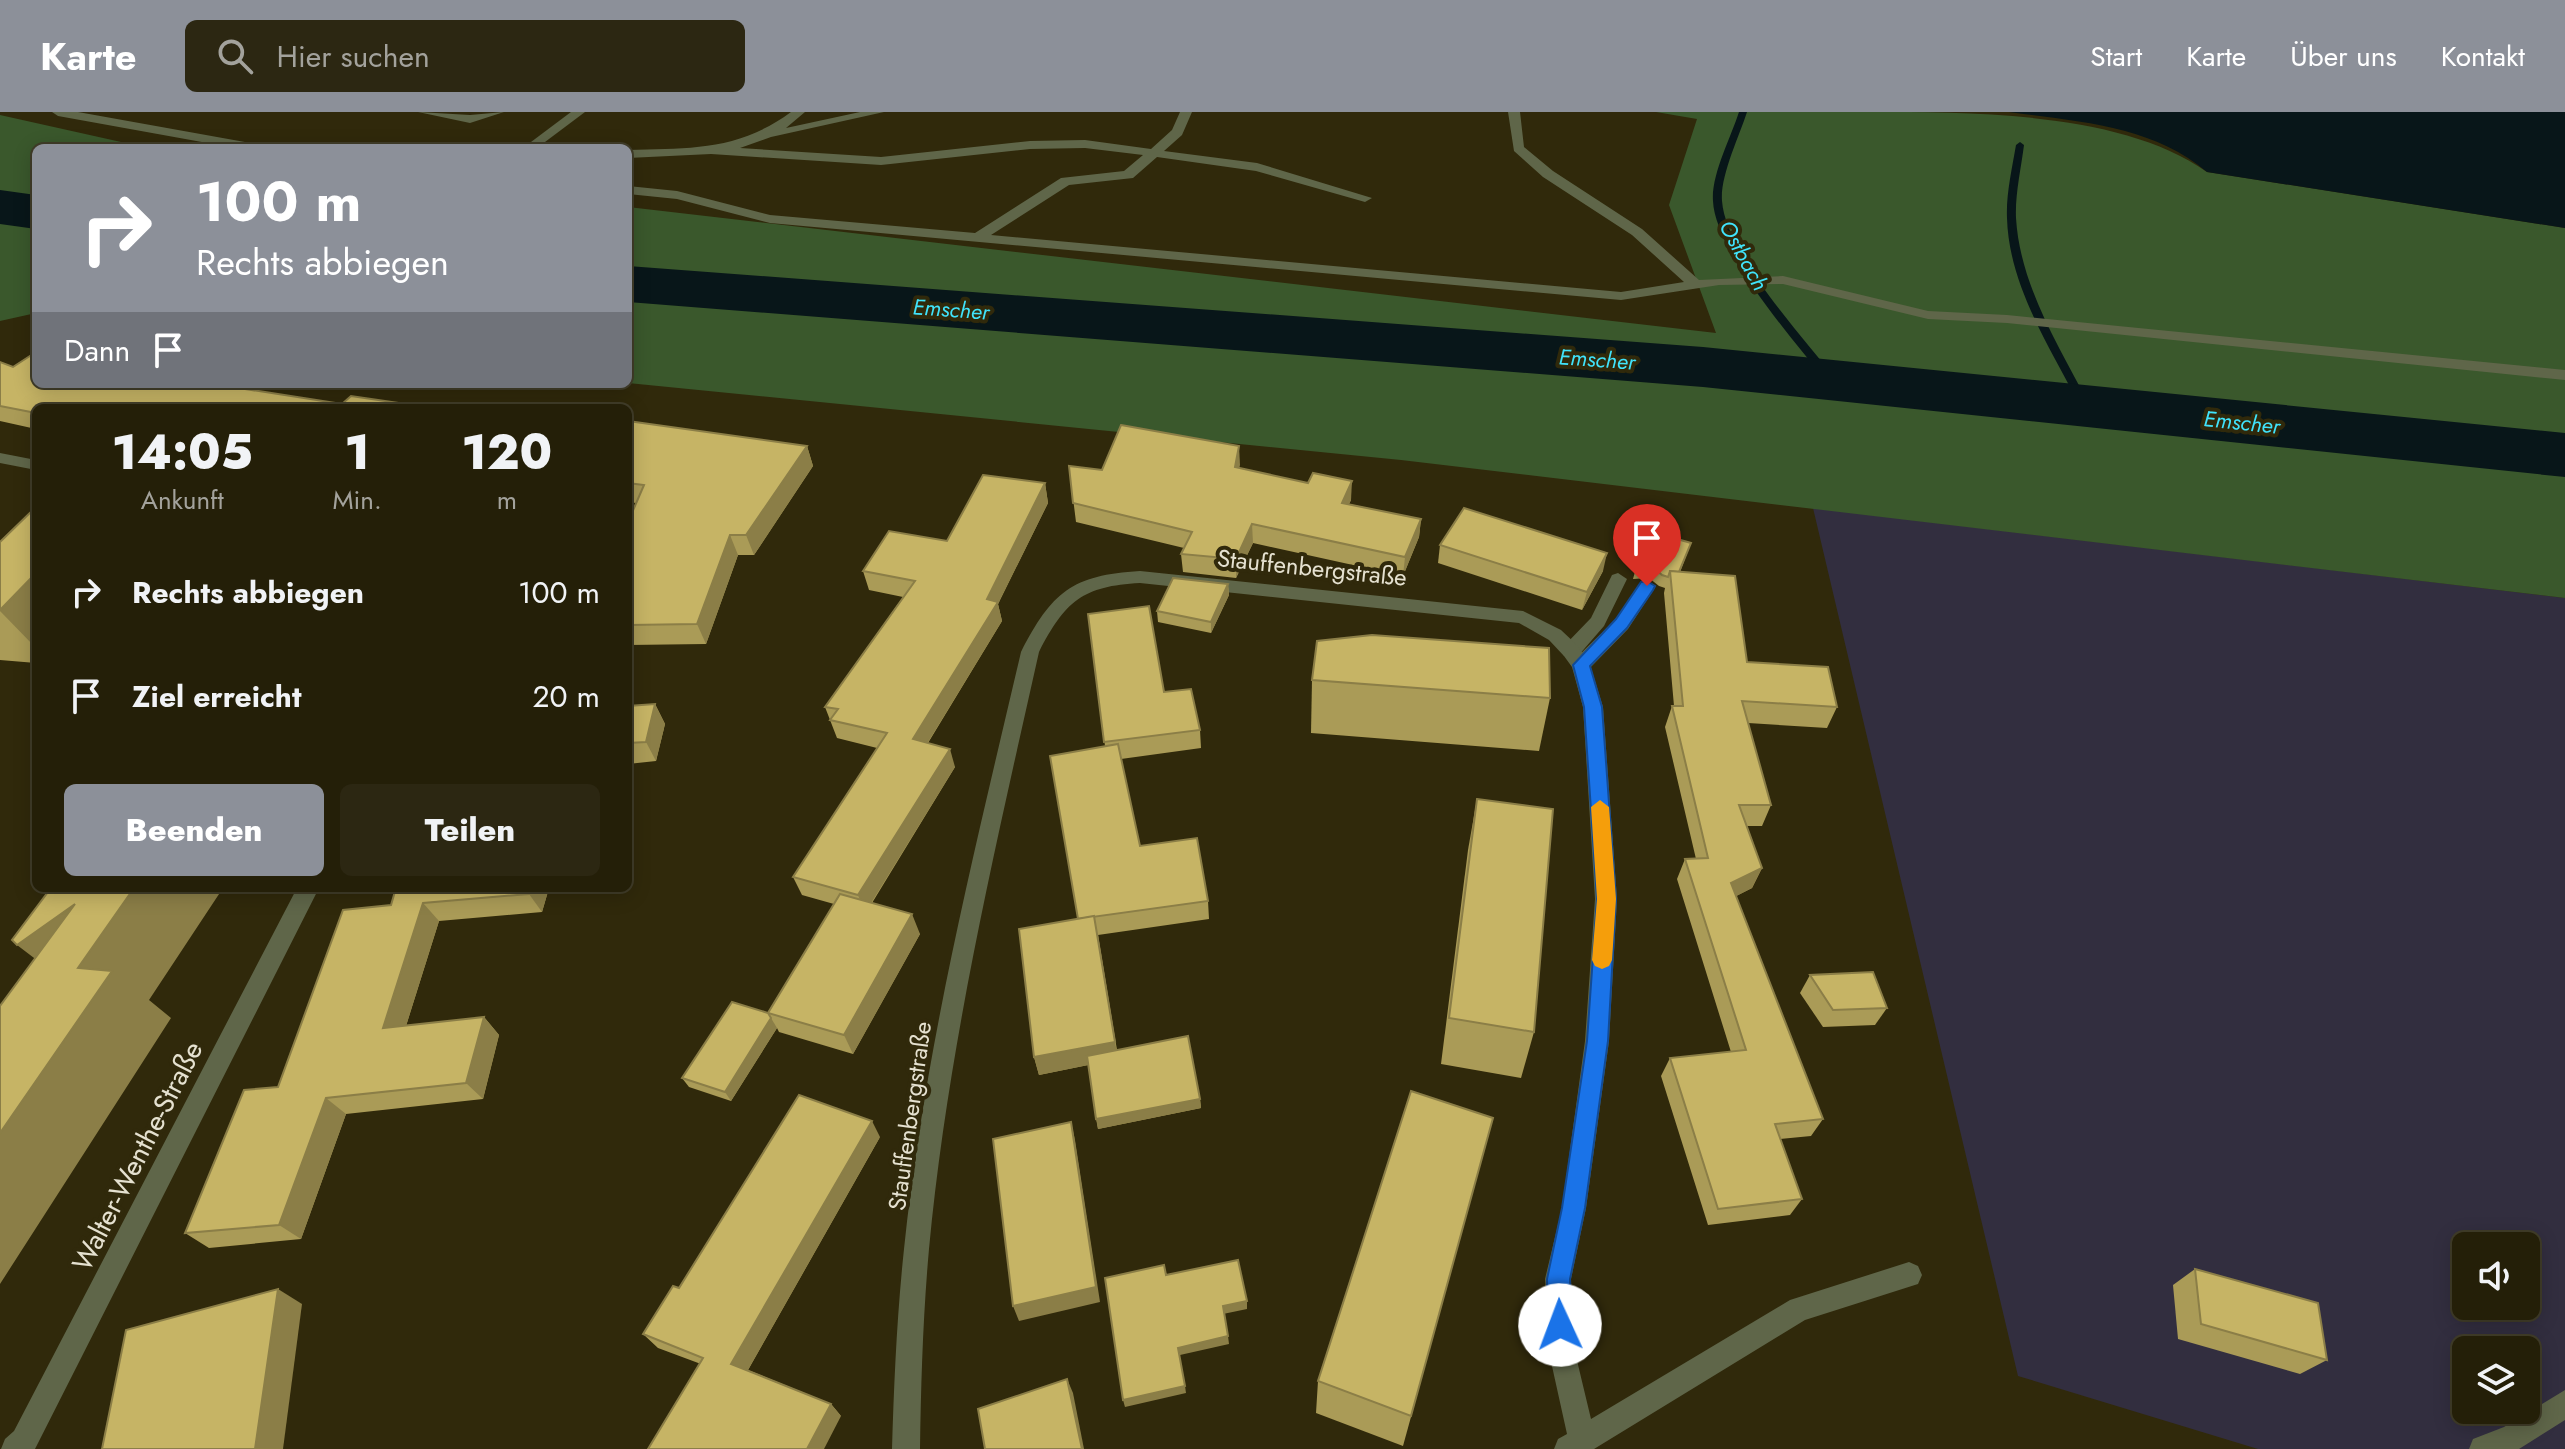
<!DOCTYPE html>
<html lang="de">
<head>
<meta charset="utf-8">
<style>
	:root { --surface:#241f08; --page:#2c2712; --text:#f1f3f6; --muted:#a3a29c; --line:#413d29; --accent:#8c9099 }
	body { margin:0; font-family:Jost,sans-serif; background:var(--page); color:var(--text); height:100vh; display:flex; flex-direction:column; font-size:30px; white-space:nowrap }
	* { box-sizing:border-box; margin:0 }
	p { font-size:26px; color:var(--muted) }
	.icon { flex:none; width:44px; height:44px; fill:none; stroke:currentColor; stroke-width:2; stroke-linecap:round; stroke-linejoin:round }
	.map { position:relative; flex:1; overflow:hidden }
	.side { position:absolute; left:32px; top:292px; width:600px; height:488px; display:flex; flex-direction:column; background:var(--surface); border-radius:12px; box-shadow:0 4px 20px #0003,0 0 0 2px var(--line) }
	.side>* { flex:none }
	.top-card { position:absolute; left:32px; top:32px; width:600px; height:244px; border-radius:12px; box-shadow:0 4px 20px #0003,0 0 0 2px var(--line); background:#8c9099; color:#fff; overflow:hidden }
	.controls { position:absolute; left:2452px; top:1120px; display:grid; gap:16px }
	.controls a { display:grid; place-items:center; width:88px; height:88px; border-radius:12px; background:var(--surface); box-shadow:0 4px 20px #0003,0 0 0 2px var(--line); font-size:40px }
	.pin { position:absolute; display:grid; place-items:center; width:68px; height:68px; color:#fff; margin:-82px -34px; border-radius:50% 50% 50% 0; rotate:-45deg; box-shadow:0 0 8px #0007 }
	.pin .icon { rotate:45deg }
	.me { position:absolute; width:88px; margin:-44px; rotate:358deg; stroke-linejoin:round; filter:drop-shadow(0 0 6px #0008) }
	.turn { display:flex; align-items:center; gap:28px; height:168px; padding:0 32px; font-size:36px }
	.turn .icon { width:104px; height:104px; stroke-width:2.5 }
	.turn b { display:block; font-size:56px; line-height:68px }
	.then { display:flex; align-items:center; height:76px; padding:0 32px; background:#0003; gap:16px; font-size:30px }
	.eta { display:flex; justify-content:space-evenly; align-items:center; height:136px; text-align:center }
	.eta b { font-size:48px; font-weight:800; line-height:56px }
	.cta { display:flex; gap:16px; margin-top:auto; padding:16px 32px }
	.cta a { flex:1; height:92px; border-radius:12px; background:var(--accent); color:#fff; font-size:32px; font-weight:800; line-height:92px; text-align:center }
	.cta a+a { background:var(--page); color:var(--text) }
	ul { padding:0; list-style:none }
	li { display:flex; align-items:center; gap:24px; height:104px; padding:0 32px }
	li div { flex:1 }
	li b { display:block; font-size:30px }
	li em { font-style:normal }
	header { display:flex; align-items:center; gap:48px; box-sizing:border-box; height:112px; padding:0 40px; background:var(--accent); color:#fff }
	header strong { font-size:38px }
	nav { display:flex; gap:44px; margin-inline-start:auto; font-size:28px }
	.search { width:560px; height:72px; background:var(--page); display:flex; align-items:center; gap:20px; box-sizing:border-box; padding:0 28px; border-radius:12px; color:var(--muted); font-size:30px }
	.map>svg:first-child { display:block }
	.industrial { fill:#322e3f; fill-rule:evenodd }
	.green { fill:#3a582c }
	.water { fill:#081619 }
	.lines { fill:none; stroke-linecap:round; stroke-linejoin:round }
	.stream { fill:#081619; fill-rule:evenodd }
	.river { fill:#081619; fill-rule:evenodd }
	.lane { fill:#5f6649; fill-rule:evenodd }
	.street { fill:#5f6649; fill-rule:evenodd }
	.wall { fill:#aa9b57 }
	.shaded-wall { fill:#8b7e47 }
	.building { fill:#c6b465; stroke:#8b7e47; stroke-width:2 }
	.route { fill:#1a73e8; stroke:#114b97; stroke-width:2 }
	.slow { fill:#f59e0b }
	.labels { text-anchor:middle; stroke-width:8; stroke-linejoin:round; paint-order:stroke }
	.far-water-label { font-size:22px; font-style:italic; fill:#40e3fb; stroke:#30290b }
	.street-label { font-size:24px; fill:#e5e1d0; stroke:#30290b }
	.near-street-label { font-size:28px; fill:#e5e1d0; stroke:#30290b }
</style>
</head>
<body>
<header>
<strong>Karte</strong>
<div class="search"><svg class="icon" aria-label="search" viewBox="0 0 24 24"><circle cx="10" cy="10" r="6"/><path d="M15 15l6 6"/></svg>Hier suchen</div>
<nav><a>Start</a><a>Karte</a><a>Über uns</a><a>Kontakt</a></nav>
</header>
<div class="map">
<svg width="2565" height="1337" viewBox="0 0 2565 1337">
	<rect width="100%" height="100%" fill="#30290b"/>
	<path class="industrial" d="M 1813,396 L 2565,486 L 2565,1337 L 2258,1337 L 2018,1264 ZM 2466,1134 L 2526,1134 L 2526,1194 L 2466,1194 ZM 2466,1238 L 2526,1238 L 2526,1298 L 2466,1298 Z"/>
	<g class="green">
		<path d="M 1656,0 C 1728,0 1799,0 1871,0 C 1974,0 2123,0 2207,60 L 2565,116 L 2565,486 L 1401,348 L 628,271 L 628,95 L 1716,221 L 1669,93 L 1697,7 Z"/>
		<path d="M 0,3 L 148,36 L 36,36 L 36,201 L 0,209 Z"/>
	</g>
	<path class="water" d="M 2009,0 L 2565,0 L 2565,116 L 2207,60 C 2151,13 2079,10 2009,0 Z"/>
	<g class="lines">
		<g class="stream">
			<path d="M 1739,0 L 1747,0 C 1739,25 1720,64 1722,89 C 1726,142 1802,224 1835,266 L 1835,270 L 1827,270 C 1795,230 1715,139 1713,89 C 1711,63 1731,25 1739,0 Z"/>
			<path d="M 2020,30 L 2024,33 C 2021,57 2015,82 2016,106 C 2020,174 2060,236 2090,294 L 2085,297 L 2080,294 C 2050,235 2009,174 2007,106 C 2006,82 2012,57 2016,33 Z"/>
		</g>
		<g class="river">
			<path d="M 0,78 L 36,83 L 36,117 L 0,112 Z"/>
			<path d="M 628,154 L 1703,235 L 2565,321 L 2565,365 L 1703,275 L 628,190 Z"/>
		</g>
		<g class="lane">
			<path d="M 52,0 L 78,0 L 256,32 L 262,36 L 235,36 L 58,4 Z"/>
			<path d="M 418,0 L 470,3 L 504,0 L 470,11 Z"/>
			<path d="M 571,0 L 585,0 L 537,36 L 523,36 Z"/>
			<path d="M 791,0 L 805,0 L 786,16 L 860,0 L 884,0 L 771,25 L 740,36 L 881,45 L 1030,29 L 1085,28 L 1151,37 L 1172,18 L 1180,0 L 1192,0 L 1182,23 L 1164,39 L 1257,51 L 1372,86 L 1365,90 L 1256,59 L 1157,45 L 1133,66 L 1069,73 L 991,123 L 1621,180 L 1684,170 L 1632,123 L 1543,65 L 1514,39 L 1508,0 L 1520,0 L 1524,35 L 1553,59 L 1642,117 L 1699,168 L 1783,164 L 1928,199 L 2007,203 L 2565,258 L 2565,268 L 2007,211 L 1928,207 L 1783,172 L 1719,173 L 1621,188 L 770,111 L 677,87 L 628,82 L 628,74 L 677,79 L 770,103 L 975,121 L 1061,66 L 1124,59 L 1143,43 L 1085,36 L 1030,37 L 881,53 L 711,42 L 628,46 L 628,38 C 690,36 738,39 791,0 Z"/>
			<path d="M 1618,461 L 1627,467 L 1604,514 L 1578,544 L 1564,544 L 1562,539 L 1564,534 L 1591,506 L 1612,463 Z"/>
			<path d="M 1647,468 L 1656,474 L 1628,517 L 1588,558 L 1574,558 L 1572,553 L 1574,548 L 1616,507 L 1641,470 Z"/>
			<path d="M 2565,1278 L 2565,1308 L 2519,1337 L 2469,1337 L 2473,1327 L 2504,1315 Z"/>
		</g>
		<g class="street">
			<path d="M 0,341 L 36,348 L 36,358 L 0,351 Z"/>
			<path d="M 1140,459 L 1523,499 L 1561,518 L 1578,534 L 1590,553 L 1603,595 L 1617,787 L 1609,929 L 1586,1096 L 1571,1167 L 1574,1236 L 1591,1307 L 1790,1188 L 1909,1150 L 1918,1154 L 1922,1163 L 1918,1172 L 1805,1208 L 1594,1337 L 1554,1337 L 1558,1327 L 1567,1322 L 1548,1236 L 1545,1167 L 1562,1096 L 1585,929 L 1595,787 L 1583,595 L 1572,555 L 1564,544 L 1549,528 L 1519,511 L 1140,471 C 1083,474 1065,489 1039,540 C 995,737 948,935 929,1137 C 923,1204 921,1270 920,1337 L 892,1337 C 894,1270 897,1203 904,1137 C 925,935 975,737 1021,540 C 1052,480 1072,463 1140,459 Z"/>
			<path d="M 297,776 L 319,776 L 35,1337 L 1,1337 L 5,1327 L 14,1319 Z"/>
		</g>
	</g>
	<g class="wall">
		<path d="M 0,250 L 13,255 L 36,272 L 342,292 L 433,296 L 36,296 L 36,317 L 0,309 Z"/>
		<path d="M 628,309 L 807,334 L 813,354 L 754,443 L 738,443 L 706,532 L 628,533 L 628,410 L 636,391 L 628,390 Z"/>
		<path d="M 1239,334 L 1239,356 L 1351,388 L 1349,392 L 1421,407 L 1419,425 L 1403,464 L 1253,431 L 1236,466 L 1183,460 L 1181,442 L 1184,436 L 1076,410 L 1069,354 L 1102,358 Z"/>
		<path d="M 1045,371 L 1048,391 L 998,492 L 1002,509 L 928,631 L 955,655 L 872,791 L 920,822 L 853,942 L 779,920 L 777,916 L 731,989 L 689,975 L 682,966 L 768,901 L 834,792 L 802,783 L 793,765 L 877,636 L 837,626 L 825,595 L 903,485 L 869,478 L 863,459 L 947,429 Z"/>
		<path d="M 36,395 L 36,551 L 0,548 L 0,430 Z"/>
		<path d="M 1691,431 L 1680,460 L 1747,550 L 1837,595 L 1827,616 L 1748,611 L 1771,693 L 1762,714 L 1747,714 L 1762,756 L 1752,776 L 1736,784 L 1823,1007 L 1811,1024 L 1780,1027 L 1802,1087 L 1790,1103 L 1708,1113 L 1661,964 L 1670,946 L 1731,940 L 1677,767 L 1685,747 L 1696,747 L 1665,615 L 1672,594 L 1674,594 L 1664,481 L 1665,476 L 1659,474 L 1649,466 L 1633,467 L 1636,456 Z"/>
		<path d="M 1440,433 L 1603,459 L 1582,498 L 1438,451 Z"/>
		<path d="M 1228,472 L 1229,483 L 1211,521 L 1158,510 L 1157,499 Z"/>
		<path d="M 1088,502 L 1200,618 L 1201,636 L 1121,647 L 1140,734 L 1208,789 L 1209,807 L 1098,823 L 1117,938 L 1200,987 L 1201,996 L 1098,1017 L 1088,953 L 1039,963 L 1034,945 L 1078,807 L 1105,634 Z"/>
		<path d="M 1312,568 L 1550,586 L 1539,639 L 1311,621 Z"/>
		<path d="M 655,592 L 665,612 L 656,649 L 628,652 L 628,594 Z"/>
		<path d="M 1477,687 L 1534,920 L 1521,966 L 1441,952 L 1468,738 Z"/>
		<path d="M 396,776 L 549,776 L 542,800 L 439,809 L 406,914 L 484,905 L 499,923 L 483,987 L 346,1002 L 301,1127 L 209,1136 L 185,1121 L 278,975 L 391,793 Z"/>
		<path d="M 1810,863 L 1887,896 L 1875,913 L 1823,915 L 1800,881 Z"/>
		<path d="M 1493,1006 L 1403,1334 L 1316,1301 L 1318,1269 Z"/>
		<path d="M 880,1025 L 748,1258 L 831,1292 L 841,1304 L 658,1236 L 643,1222 L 679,1176 Z"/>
		<path d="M 2195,1157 L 2327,1248 L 2300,1262 L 2178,1227 L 2173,1173 Z"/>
	</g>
	<g class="shaded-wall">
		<path d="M 807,334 L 813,354 L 754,443 L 746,423 Z"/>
		<path d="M 1239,334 L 1240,353 L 1235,374 L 1235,355 Z"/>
		<path d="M 1352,369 L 1351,388 L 1341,409 L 1342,391 Z"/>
		<path d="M 1045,371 L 1048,391 L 998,492 L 1002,509 L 919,645 L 913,627 L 987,487 Z"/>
		<path d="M 1421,407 L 1419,425 L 1403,464 L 1405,445 Z"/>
		<path d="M 1252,412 L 1253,431 L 1236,466 L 1236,447 Z"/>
		<path d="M 730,423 L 738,443 L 706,532 L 697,512 Z"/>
		<path d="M 1607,441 L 1603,459 L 1582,498 L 1587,480 Z"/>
		<path d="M 36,461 L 36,536 L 0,499 L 0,498 Z"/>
		<path d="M 1228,472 L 1229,483 L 1211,521 L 1211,510 Z"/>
		<path d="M 655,592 L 665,612 L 656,649 L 646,630 Z"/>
		<path d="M 950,637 L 955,655 L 865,801 L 858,783 Z"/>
		<path d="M 1762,756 L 1752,776 L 1723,791 L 1731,771 Z"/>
		<path d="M 134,776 L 223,776 L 149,888 L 171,906 L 0,1172 L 0,1021 L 80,881 L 17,833 L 75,792 Z"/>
		<path d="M 530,776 L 549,776 L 542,800 L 529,782 Z"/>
		<path d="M 423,791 L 439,809 L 400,933 L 383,916 Z"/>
		<path d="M 912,802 L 920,822 L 853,942 L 844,923 Z"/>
		<path d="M 1094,804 L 1118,947 L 1039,963 L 1034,945 Z"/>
		<path d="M 484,905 L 499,923 L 483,987 L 466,971 Z"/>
		<path d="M 771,906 L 777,916 L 731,989 L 725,980 Z"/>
		<path d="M 326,986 L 346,1002 L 301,1127 L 279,1113 Z"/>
		<path d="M 1200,987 L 1201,996 L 1098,1017 L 1096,1007 Z"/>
		<path d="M 872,1009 L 880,1025 L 744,1265 L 731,1252 Z"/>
		<path d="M 1071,1010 L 1075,1028 L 1100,1190 L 1019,1209 L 1013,1194 Z"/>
		<path d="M 278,1177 L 302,1192 L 283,1337 L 255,1337 Z"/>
		<path d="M 1247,1189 L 1247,1197 L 1223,1202 L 1223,1194 Z"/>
		<path d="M 1228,1224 L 1229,1232 L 1180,1243 L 1178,1236 Z"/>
		<path d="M 1067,1267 L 1073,1281 L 1084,1337 L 1082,1337 Z"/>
		<path d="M 1185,1274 L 1186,1281 L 1125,1295 L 1123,1288 Z"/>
		<path d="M 831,1292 L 841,1304 L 824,1337 L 807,1337 Z"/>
	</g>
	<g class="building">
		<path d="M 36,240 L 36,272 L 213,272 L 342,292 L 351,284 L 433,296 L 36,296 L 36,301 L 0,294 L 0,250 L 13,255 Z"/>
		<path d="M 628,309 L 807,334 L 746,423 L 730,423 L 697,512 L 628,513 L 628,410 L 644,373 L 628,371 Z"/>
		<path d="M 1121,313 L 1239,334 L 1235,355 L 1308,371 L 1313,361 L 1352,369 L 1342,391 L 1421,407 L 1405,445 L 1252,412 L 1236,447 L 1181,442 L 1192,420 L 1073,391 L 1069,354 L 1102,358 Z"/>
		<path d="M 983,363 L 1045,371 L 987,487 L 998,490 L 913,627 L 950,637 L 858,783 L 793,765 L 887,621 L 830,608 L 838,597 L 825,595 L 915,469 L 863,459 L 889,419 L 947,429 Z"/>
		<path d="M 36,395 L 36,461 L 0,498 L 0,430 Z"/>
		<path d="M 1464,396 L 1607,441 L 1587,480 L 1440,433 Z"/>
		<path d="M 1656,421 L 1691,431 L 1679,460 L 1670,459 L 1668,465 L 1662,463 L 1652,454 L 1636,456 Z"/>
		<path d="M 1670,459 L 1735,464 L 1747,550 L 1828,555 L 1837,595 L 1742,589 L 1771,693 L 1739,693 L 1762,756 L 1731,771 L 1823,1007 L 1775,1012 L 1802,1087 L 1718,1097 L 1670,946 L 1746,938 L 1685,747 L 1708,746 L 1672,594 L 1683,594 Z"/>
		<path d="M 1173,466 L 1228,472 L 1211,510 L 1157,499 Z"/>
		<path d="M 1149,494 L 1164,580 L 1191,577 L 1200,618 L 1104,630 L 1088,502 Z"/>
		<path d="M 1372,523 L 1549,536 L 1550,586 L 1312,568 L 1317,529 Z"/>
		<path d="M 655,592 L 646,630 L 628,631 L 628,594 Z"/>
		<path d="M 1118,632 L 1140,734 L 1197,726 L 1208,789 L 1078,807 L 1050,644 Z"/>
		<path d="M 1477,687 L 1553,697 L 1534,920 L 1449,906 Z"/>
		<path d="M 51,776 L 134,776 L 78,856 L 112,859 L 0,1021 L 0,894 L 75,792 L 17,833 L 12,828 Z"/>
		<path d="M 396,776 L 530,776 L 529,782 L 423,791 L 383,916 L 484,905 L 466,971 L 326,986 L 279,1113 L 185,1121 L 244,978 L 278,975 L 343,798 L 391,793 Z"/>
		<path d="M 840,782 L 912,802 L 844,923 L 768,901 Z"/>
		<path d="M 1094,804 L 1115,930 L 1034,945 L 1019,817 Z"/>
		<path d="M 1873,860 L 1887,896 L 1833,898 L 1810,863 Z"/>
		<path d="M 732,890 L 768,901 L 771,906 L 725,980 L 682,966 Z"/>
		<path d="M 1188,924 L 1200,987 L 1096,1007 L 1087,944 Z"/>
		<path d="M 1411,979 L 1493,1006 L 1411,1304 L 1318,1269 Z"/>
		<path d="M 799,983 L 872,1009 L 731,1252 L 831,1292 L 807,1337 L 648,1337 L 703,1246 L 643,1222 L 673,1174 L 679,1176 Z"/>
		<path d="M 1071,1010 L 1096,1175 L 1013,1194 L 993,1027 Z"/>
		<path d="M 1238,1148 L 1247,1189 L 1223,1194 L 1228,1224 L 1178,1236 L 1185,1274 L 1123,1288 L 1105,1166 L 1164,1153 L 1166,1163 Z"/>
		<path d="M 2195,1157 L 2318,1191 L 2327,1248 L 2201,1212 Z"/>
		<path d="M 278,1177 L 255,1337 L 102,1337 L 126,1218 Z"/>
		<path d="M 1067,1267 L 1082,1337 L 985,1337 L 978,1297 Z"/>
	</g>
	<path class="route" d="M 1647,469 L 1655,474 L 1653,478 L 1627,516 L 1590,554 L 1602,595 L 1616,787 L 1608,929 L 1585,1096 L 1570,1167 L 1572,1213 L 1568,1221 L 1560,1225 L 1552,1221 L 1548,1213 L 1547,1167 L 1562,1096 L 1587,929 L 1597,787 L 1584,595 L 1573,553 L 1616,507 L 1641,470 Z"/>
	<path class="slow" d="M 1600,688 L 1609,695 L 1616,787 L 1612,848 L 1609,854 L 1602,857 L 1595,854 L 1592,848 L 1597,787 L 1591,695 Z"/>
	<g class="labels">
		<g class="far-water-label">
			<text transform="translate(1744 143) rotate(61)" y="8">Ostbach</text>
			<text transform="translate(951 197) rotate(4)" y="8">Emscher</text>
			<text transform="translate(1597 247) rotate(4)" y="8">Emscher</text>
			<text transform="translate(2242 310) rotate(6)" y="8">Emscher</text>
		</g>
		<g class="street-label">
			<text transform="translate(1312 456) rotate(6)" y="8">Stauffenbergstraße</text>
			<text transform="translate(910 1004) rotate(-82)" y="8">Stauffenbergstraße</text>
		</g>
		<g class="near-street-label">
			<text transform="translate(137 1044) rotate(-63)" y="10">Walter-Wenthe-Straße</text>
		</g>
	</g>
</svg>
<div class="controls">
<a><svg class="icon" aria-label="sound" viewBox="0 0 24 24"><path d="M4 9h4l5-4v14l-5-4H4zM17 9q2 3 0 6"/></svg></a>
<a><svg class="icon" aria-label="layers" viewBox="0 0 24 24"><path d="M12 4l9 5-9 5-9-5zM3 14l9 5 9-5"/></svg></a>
</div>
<div class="pin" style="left:1647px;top:474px;background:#d93025"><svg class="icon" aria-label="arrive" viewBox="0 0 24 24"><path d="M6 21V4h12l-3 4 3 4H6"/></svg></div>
<svg class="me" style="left:1560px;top:1213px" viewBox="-20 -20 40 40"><circle r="19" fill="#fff"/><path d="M0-13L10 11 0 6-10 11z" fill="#1a73e8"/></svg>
<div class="top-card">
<div class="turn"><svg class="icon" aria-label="right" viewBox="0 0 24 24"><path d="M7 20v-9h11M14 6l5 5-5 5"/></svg><div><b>100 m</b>Rechts abbiegen</div></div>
<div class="then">Dann<svg class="icon" aria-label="arrive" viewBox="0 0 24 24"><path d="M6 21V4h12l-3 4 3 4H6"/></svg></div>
</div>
<section class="side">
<div class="eta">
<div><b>14:05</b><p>Ankunft</p></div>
<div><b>1</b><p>Min.</p></div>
<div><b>120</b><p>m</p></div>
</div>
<ul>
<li><svg class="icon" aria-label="right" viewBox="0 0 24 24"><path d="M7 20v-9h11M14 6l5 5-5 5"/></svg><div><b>Rechts abbiegen</b></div><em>100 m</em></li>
<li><svg class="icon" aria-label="arrive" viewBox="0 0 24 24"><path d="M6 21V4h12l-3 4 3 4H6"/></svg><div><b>Ziel erreicht</b></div><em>20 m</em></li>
</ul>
<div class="cta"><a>Beenden</a><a>Teilen</a></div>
</section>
</div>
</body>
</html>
